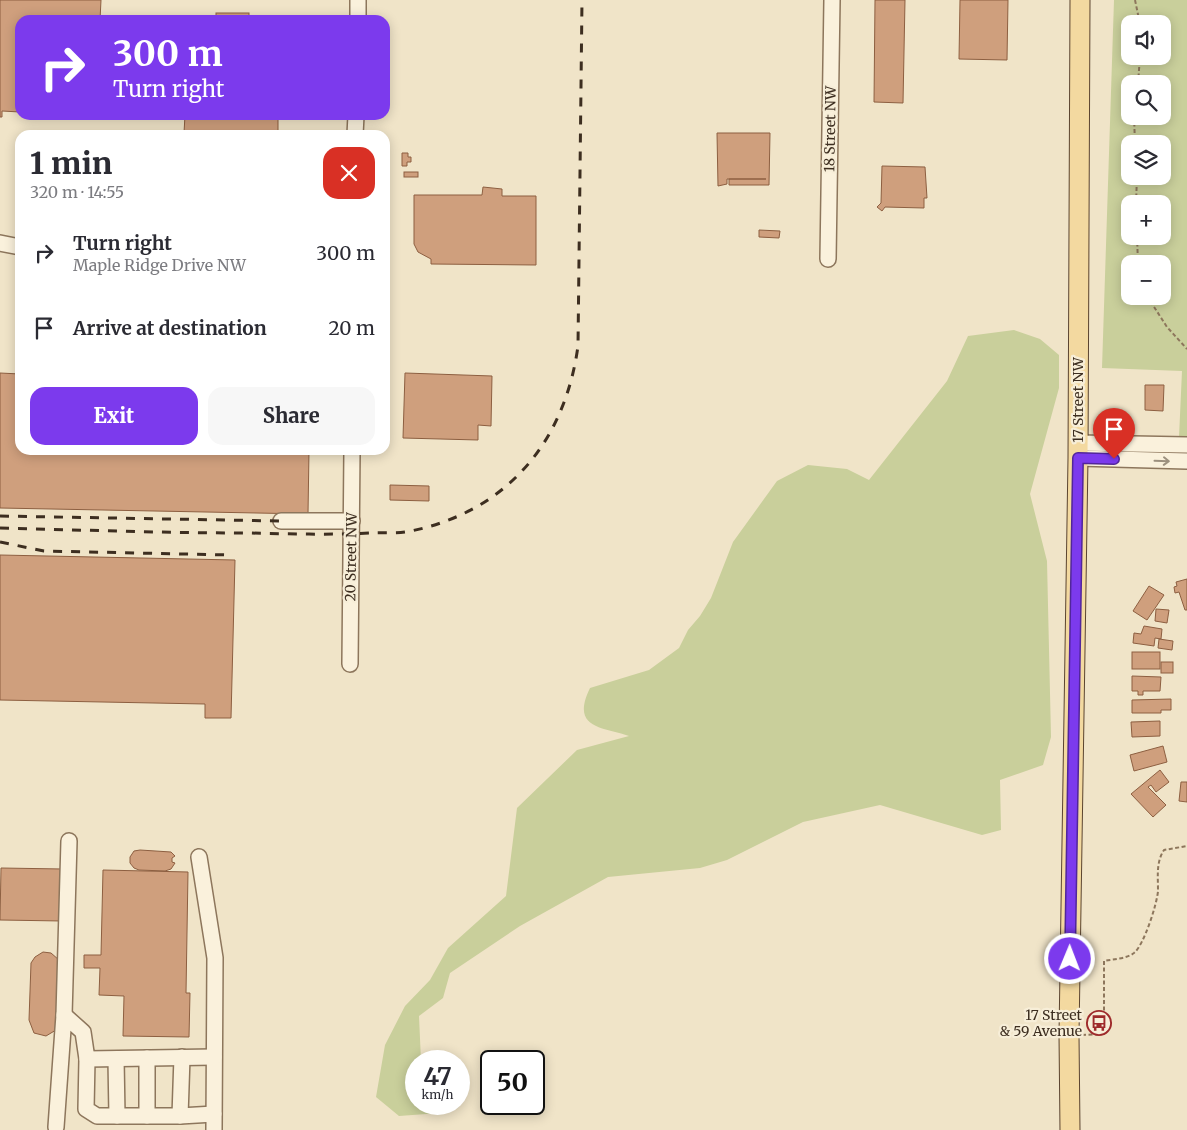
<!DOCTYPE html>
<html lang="en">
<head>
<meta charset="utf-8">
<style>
	:root { --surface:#fff; --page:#f7f7f7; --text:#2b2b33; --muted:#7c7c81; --accent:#7c3aed }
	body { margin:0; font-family:Merriweather,serif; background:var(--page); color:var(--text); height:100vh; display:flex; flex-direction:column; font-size:19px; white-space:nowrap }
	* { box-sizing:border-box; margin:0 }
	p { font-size:16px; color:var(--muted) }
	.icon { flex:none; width:28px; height:28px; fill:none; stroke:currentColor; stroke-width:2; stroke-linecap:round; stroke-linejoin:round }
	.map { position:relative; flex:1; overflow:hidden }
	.panel { position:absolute; left:15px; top:130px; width:375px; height:325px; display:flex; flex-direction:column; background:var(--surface); border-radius:15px; box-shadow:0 2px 12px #0003 }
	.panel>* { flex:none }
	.guide { position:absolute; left:15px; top:15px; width:375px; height:105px; border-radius:15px; box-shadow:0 2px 12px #0003; background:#7c3aed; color:#fff; overflow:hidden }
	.tools { position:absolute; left:1121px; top:15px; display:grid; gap:10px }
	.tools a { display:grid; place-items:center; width:50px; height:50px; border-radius:10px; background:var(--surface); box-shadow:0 2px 12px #0003; font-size:25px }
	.speed { position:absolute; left:405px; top:1050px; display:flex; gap:10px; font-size:25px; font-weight:700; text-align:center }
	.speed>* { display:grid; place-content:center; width:65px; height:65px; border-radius:50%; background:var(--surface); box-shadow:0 2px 12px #0003; line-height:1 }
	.speed small { font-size:12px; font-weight:400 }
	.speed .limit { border:2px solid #111; border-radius:8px; background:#fff; color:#111 }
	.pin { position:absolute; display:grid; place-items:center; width:42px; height:42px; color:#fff; margin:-51px -21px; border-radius:50% 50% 50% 0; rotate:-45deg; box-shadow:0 0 5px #0007 }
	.pin .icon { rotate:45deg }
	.me { position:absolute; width:55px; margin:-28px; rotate:1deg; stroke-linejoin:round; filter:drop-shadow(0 0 4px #0008) }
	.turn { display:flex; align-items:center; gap:18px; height:105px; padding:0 15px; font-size:22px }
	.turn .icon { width:65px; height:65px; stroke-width:2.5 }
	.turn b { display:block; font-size:35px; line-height:42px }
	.round { display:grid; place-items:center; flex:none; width:52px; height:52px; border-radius:15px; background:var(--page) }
	.head { display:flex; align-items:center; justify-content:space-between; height:85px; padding:0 15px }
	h1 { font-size:30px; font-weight:800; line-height:38px }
	.cta { display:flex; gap:10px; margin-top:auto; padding:10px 15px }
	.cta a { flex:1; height:58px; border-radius:15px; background:var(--accent); color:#fff; font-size:20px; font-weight:800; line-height:58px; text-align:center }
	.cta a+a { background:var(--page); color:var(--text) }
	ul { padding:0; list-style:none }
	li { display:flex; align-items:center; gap:15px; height:75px; padding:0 15px }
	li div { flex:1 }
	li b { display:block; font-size:19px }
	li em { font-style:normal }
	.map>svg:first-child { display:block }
	.green { fill:#c9cf9b; fill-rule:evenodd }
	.building { fill:#cf9f7d; stroke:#8d5f41 }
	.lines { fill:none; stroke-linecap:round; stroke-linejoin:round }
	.minor-casing { stroke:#8d765c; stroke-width:18 }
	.major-casing { stroke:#5b4430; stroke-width:21 }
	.path { stroke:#8d765c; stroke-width:2; stroke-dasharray:4 2.5; stroke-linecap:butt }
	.minor { stroke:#faf1dc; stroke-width:15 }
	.major { stroke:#f3d9a0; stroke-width:19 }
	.rail { stroke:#3d2e20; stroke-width:3; stroke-dasharray:9 9; stroke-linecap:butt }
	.oneway { stroke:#9c907e }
	.route-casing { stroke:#51269a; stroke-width:12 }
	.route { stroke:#7c3aed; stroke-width:9 }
	.labels { text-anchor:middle; stroke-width:4.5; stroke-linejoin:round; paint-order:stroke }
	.street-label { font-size:14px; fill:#3d2e20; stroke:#f7eed8 }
	.poi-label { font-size:14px; fill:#3d2e20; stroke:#f7eed8; text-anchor:end }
</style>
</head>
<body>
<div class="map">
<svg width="1187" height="1130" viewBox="0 0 1187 1130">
	<rect width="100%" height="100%" fill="#f0e4c8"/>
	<g class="green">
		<path d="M 1114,0 L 1187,0 L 1187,437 L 1179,437 L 1182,371 L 1102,368 ZM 1130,24 L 1162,24 L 1162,56 L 1130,56 ZM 1130,84 L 1162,84 L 1162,116 L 1130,116 ZM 1130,144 L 1162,144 L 1162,176 L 1130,176 ZM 1130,204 L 1162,204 L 1162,236 L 1130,236 ZM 1130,264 L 1162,264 L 1162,296 L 1130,296 Z"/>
		<path d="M 1014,330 L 1040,339 L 1059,355 L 1059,388 L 1030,494 L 1047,561 L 1051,737 L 1043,765 L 1000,780 L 1001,830 L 982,835 L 880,805 L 803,822 L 727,860 L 700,868 L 608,877 L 520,926 L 450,973 L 443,998 L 419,1016 L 421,1061 L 416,1061 L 416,1104 L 436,1104 L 440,1113 L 399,1116 L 376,1097 L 385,1045 L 405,1006 L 430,980 L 448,948 L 506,896 L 517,808 L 577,750 L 629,736 C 603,727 570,729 590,688 L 649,670 L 679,648 L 688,630 L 700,616 L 711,598 L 733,542 L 777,481 L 808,465 L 847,469 L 869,480 L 947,381 L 968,336 Z"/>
	</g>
	<g class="building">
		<path d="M 0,0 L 101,0 L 100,20 L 20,20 L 20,112 L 2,111 L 2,117 L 0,117 Z"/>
		<path d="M 875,0 L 905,0 L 903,103 L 874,102 Z"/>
		<path d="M 960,0 L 1008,0 L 1007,60 L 959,59 Z"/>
		<rect x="216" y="13" width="33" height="7"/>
		<path d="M 185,115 L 278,115 L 278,135 L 184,133 Z"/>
		<path d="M 717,133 L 770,133 L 769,185 L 729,185 L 729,179 L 766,179 L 727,179 L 727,184 L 718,186 Z"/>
		<path d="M 402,153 L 408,153 L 408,157 L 411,157 L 411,162 L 407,162 L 407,166 L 402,166 Z"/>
		<path d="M 882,166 L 925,167 L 927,198 L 924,198 L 924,208 L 885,207 L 882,211 L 877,207 L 881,203 Z"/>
		<rect x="404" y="172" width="14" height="5"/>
		<path d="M 483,187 L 502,189 L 502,196 L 536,196 L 536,265 L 431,264 L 431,259 L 418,252 L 414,244 L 414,195 L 482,195 Z"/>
		<path d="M 759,230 L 780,231 L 779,238 L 759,237 Z"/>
		<path d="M 0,373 L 20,374 L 20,450 L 309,450 L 308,514 L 0,508 Z"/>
		<path d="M 405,373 L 492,376 L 491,426 L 478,425 L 478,440 L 403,438 Z"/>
		<path d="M 1145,385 L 1164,385 L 1163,411 L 1145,410 Z"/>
		<path d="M 390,485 L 429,486 L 429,501 L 390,500 Z"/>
		<path d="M 0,555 L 235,560 L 231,718 L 205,718 L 205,704 L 0,700 Z"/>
		<path d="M 1187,579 L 1187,610 L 1185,610 L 1179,592 L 1175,593 L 1174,587 L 1177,586 L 1176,582 Z"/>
		<path d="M 1149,586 L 1164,595 L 1147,620 L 1133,611 Z"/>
		<path d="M 1156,609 L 1169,610 L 1167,623 L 1155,621 Z"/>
		<path d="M 1144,626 L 1162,629 L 1161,639 L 1155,638 L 1154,646 L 1133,643 L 1134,633 L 1141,634 Z"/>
		<path d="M 1159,639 L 1173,641 L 1172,650 L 1158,648 Z"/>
		<rect x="1132" y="652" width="28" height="17"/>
		<rect x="1161" y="662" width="12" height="11"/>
		<path d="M 1132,676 L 1161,677 L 1160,691 L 1143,691 L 1143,695 L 1138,695 L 1138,691 L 1132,691 Z"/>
		<path d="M 1171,699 L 1171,710 L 1161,710 L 1161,713 L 1132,713 L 1132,700 Z"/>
		<path d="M 1160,721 L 1160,736 L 1132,737 L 1131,722 Z"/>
		<path d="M 1163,746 L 1167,762 L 1134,771 L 1130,755 Z"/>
		<path d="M 1160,770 L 1169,782 L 1156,792 L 1151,785 L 1148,787 L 1166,805 L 1153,817 L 1131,794 Z"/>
		<path d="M 1181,782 L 1187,782 L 1187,802 L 1179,801 Z"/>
		<path d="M 140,850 L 171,852 L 175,856 L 172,858 L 172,862 L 175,863 L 171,869 L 165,871 L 139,870 L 134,868 L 130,863 L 130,857 L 134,851 Z"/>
		<path d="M 1,868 L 63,869 L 62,921 L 0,920 Z"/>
		<path d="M 103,870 L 188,872 L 186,993 L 190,993 L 189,1037 L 123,1036 L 124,996 L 99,995 L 100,968 L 84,968 L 84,955 L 101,955 Z"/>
		<path d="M 43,952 L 51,953 L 59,960 L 56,1030 L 46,1036 L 34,1033 L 29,1020 L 31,963 L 35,957 Z"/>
	</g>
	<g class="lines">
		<defs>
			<g id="minor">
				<path d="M 358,20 L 358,0"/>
				<path d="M 355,135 L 356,115"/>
				<path d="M 0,243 L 20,247"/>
				<path d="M 828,259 L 832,0"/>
				<path d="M 1078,443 L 1187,445"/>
				<path d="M 1078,458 L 1187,461"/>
				<path d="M 281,521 L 352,521"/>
				<path d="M 350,664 L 352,450"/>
				<path d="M 199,857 L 215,958 L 214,1130"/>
				<path d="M 64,1015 L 69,841"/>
				<path d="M 182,1057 L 180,1116 L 214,1114"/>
				<path d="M 147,1058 L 147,1116"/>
				<path d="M 87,1059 L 86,1109 L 97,1116 L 180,1116"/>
				<path d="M 116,1059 L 117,1116"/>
				<path d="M 56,1127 L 64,1015 L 83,1032 L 87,1059 L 214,1057"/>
			</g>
			<path id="major" d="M 1070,1130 L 1069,1035 L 1078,458 L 1080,0"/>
		</defs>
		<use href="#minor" class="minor-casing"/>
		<use href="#major" class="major-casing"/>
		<g class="path">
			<path d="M 1135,0 L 1140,24"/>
			<path d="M 1138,84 L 1140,56"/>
			<path d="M 1134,116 L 1135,144"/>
			<path d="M 1136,204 L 1137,176"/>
			<path d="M 1137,236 L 1138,264"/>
			<path d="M 1147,296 L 1167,327 L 1187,349"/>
			<path d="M 1082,1035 L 1104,1034 L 1104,961 C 1113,959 1126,959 1134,953 C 1144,945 1157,904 1158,891 C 1158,876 1156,862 1164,850 L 1187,846"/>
		</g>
		<use href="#minor" class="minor"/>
		<use href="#major" class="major"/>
		<g class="rail">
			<path d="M 0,516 L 280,521"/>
			<path d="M 0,528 C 83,530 166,533 249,533 C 289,534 330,535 370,533 C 383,532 398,534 411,531 C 508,511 565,441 578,346 L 582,0"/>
			<path d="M 0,542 L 44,551 L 230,555"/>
		</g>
	</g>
	<defs><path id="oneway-shaft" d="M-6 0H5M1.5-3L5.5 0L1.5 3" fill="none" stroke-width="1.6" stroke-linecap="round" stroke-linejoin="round" transform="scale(1.25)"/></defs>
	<use class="oneway" href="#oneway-shaft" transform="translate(1162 461) rotate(2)"/>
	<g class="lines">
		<defs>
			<path id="route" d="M 1070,959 L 1078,458 L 1114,459"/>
		</defs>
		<use href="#route" class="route-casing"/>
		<use href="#route" class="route"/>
	</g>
	<defs>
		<symbol id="bus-ring" viewBox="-11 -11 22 22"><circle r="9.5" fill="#f7eed8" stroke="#9e2a2b" stroke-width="1.5"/><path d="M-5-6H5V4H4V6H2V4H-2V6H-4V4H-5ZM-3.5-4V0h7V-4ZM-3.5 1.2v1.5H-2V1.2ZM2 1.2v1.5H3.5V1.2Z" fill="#9e2a2b"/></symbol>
	</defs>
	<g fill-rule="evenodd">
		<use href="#bus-ring" x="1085" y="1009" width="28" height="28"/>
	</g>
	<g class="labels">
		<g class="street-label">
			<text transform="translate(830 129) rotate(-89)" y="5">18 Street NW</text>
			<text transform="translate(1078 400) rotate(-90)" y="5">17 Street NW</text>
			<text transform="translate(351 557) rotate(-89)" y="5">20 Street NW</text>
		</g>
		<g class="poi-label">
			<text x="1082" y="1020">17 Street<tspan x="1082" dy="16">&amp; 59 Avenue</tspan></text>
		</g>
	</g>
</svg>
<div class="tools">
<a><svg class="icon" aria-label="sound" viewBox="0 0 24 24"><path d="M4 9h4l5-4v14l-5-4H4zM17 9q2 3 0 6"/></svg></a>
<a><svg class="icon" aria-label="search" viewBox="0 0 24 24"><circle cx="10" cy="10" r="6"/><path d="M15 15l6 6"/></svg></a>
<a><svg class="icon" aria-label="layers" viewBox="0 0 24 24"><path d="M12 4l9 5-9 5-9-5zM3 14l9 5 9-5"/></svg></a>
<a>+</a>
<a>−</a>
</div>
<div class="speed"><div>47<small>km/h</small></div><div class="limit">50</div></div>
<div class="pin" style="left:1114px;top:459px;background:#d93025"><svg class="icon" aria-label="arrive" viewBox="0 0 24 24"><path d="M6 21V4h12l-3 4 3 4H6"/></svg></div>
<svg class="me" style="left:1070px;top:959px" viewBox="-20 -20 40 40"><circle r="17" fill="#7c3aed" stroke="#fff" stroke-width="3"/><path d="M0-11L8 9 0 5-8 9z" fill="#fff"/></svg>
<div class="guide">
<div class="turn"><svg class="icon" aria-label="right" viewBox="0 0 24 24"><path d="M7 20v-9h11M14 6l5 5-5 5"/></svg><div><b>300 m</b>Turn right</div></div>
</div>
<section class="panel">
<div class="head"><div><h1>1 min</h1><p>320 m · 14:55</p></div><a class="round" style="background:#d93025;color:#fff"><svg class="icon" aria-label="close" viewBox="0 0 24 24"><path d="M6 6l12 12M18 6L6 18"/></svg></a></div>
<ul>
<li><svg class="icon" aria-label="right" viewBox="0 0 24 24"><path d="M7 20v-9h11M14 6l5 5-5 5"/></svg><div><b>Turn right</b><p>Maple Ridge Drive NW</p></div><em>300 m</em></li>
<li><svg class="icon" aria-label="arrive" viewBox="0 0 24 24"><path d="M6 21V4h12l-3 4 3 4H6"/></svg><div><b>Arrive at destination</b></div><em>20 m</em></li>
</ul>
<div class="cta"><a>Exit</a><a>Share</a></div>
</section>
</div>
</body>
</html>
